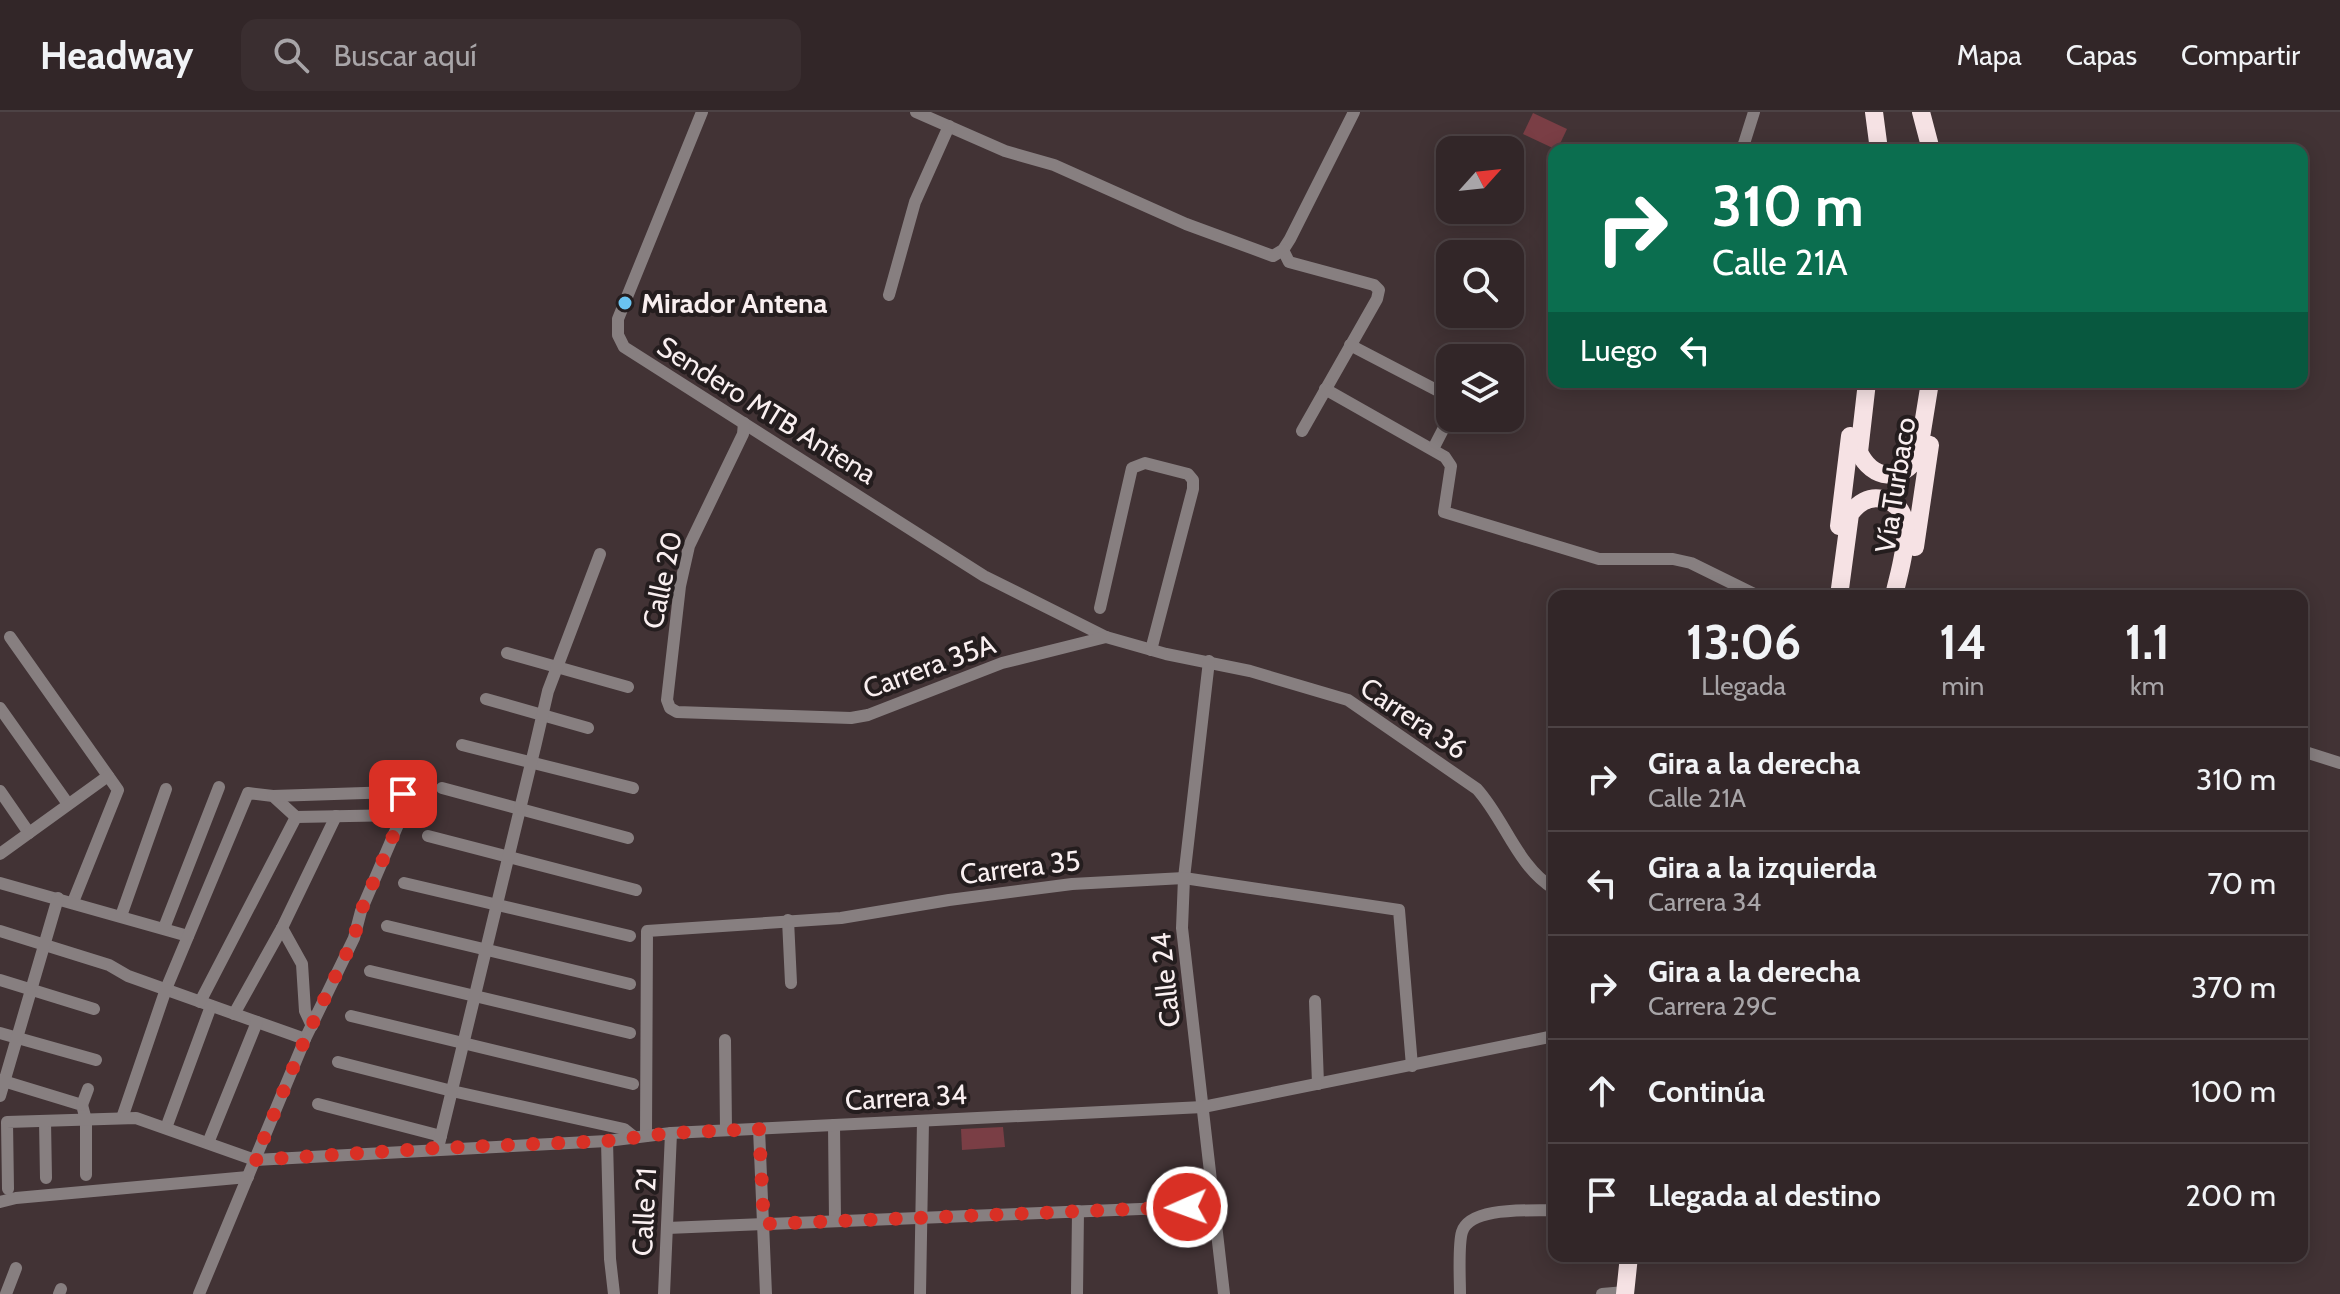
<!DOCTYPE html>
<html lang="es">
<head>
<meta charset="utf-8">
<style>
	:root { --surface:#322628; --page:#3a2e30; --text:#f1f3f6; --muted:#a8a5a8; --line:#4d4345 }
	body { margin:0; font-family:Cabin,sans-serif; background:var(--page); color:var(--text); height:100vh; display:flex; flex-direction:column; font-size:30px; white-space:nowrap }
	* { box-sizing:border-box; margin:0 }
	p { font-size:26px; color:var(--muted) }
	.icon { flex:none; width:44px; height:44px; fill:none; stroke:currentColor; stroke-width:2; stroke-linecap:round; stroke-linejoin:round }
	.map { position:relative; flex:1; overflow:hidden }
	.side { position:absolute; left:1548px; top:478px; width:760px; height:672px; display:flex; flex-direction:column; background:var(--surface); border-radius:16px; box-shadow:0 4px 20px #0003,0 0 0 2px var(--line) }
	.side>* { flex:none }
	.guide { position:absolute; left:1548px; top:32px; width:760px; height:244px; border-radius:16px; box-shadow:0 4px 20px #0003,0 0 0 2px var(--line); background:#0b6e4f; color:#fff; overflow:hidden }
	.needle { width:52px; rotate:63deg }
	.fabs { position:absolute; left:1436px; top:24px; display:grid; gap:16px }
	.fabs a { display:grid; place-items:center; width:88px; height:88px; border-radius:16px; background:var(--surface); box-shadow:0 4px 20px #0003,0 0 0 2px var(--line); font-size:40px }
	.pin { position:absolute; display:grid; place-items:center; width:68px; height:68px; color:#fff; margin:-34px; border-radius:16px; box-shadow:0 4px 12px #0006 }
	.me { position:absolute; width:88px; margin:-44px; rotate:268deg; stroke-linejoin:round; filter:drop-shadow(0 0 6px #0008) }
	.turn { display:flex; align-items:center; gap:28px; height:168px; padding:0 32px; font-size:36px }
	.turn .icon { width:104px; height:104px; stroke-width:2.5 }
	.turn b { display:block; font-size:56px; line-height:68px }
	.then { display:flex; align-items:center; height:76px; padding:0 32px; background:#0003; gap:16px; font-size:30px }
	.eta { display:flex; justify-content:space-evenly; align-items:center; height:136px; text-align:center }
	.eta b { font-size:48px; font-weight:700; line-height:56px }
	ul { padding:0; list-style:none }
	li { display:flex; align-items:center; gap:24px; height:104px; padding:0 32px; border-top:2px solid var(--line) }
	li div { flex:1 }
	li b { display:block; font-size:30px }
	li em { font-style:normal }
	header { display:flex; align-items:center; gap:48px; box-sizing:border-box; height:112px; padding:0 40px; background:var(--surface); border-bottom:2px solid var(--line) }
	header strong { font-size:38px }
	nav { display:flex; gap:44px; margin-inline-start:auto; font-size:28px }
	.search { width:560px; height:72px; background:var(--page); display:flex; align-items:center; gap:20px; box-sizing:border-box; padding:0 28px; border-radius:16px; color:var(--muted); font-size:30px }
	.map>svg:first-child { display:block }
	.green { fill:#7a3e45 }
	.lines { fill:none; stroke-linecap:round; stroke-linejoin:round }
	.minor { stroke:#877f80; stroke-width:12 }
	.highway { stroke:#f6e2e4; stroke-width:18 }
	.route { stroke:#d93025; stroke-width:14; stroke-dasharray:0 25.2 }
	.poi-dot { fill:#6ac3f1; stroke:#241d1e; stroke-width:3 }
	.labels { text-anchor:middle; stroke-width:8; stroke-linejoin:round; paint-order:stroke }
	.poi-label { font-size:28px; font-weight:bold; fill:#f9eff0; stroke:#241d1e; text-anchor:start }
	.street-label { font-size:28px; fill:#f9eff0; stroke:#241d1e }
</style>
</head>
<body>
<header>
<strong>Headway</strong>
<div class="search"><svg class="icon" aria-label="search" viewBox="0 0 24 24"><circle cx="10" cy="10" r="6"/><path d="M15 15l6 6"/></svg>Buscar aquí</div>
<nav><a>Mapa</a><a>Capas</a><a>Compartir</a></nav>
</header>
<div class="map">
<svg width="2340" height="1182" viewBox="0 0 2340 1182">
	<rect width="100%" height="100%" fill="#423335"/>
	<g class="green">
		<path d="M 1533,1 L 1567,17 L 1557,38 L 1523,22 Z"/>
		<path d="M 1003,1015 L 1005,1035 L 962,1038 L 961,1017 Z"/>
	</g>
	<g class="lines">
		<g class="minor">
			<path d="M 702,0 L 618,207 L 618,223 L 624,235 L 984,464 L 1106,525 L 1166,542 L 1250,559 L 1348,588 L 1477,677 C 1505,708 1517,754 1554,777"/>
			<path d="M 916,0 L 1005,39 L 1054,53 L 1186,112 L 1273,144 L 1283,138 L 1290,127 L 1354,0"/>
			<path d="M 1742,38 L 1754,0"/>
			<path d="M 1283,138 L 1289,150 L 1374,173 L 1379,178 L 1377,187 L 1302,319"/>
			<path d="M 889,183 L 915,90 L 949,14"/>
			<path d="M 1350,233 L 1446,283 L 1450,289"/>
			<path d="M 1325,277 L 1445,345 L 1451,354 L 1444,400 L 1599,447 L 1673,447 L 1691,451 L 1758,484"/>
			<path d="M 744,311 L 743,322 L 689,434 L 680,474 L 667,588 L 670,596 L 677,600 L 851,606 L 868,603 L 1002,551 L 1106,525"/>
			<path d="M 1433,337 L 1450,304"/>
			<path d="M 1100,496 L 1132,356 L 1145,351 L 1188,362 L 1193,368 L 1193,377 L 1151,538"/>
			<path d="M 10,525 L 118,678 L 73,790"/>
			<path d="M 507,541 L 628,575"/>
			<path d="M 1209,549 L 1184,766 L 1182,816 L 1224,1182"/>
			<path d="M 486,587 L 588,616"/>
			<path d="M 0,596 L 68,692"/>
			<path d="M 462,633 L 633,676"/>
			<path d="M 2302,639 L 2340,651"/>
			<path d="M 442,676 L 628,726"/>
			<path d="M 0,679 L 29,721"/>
			<path d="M 428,724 L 636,778"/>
			<path d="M 0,742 L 108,664"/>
			<path d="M 0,771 L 188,824"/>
			<path d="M 404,771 L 630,824"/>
			<path d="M 121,804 L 166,677"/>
			<path d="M 788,808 L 791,871"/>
			<path d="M 387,814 L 630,872"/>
			<path d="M 164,816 L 219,675"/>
			<path d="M 282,816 L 302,852 L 305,899 L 312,914"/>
			<path d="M 0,819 L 109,853 L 128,864 L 305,927"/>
			<path d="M 370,859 L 630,921"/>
			<path d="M 0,868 L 94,897"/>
			<path d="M 1315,889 L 1318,972"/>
			<path d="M 200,890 L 296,705"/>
			<path d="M 234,902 L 282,816 L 336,704"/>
			<path d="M 351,904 L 633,972"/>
			<path d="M 0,921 L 96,948"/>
			<path d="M 725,928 L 726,1018"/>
			<path d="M 338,950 L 452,979 L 624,1017 L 634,1025"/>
			<path d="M 0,968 L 82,993 L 86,1008 L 86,1063"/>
			<path d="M 0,984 L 58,786"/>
			<path d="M 318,992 L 441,1024"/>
			<path d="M 82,993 L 88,977"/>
			<path d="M 122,1006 L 166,877 L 248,681 L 273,684 L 296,705 L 403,703"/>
			<path d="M 45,1009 L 46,1066"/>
			<path d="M 834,1013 L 835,1109"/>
			<path d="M 166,1016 L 211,894"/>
			<path d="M 759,1017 L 766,1182"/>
			<path d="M 646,1024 L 647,819 L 841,806 L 949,788 L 1072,772 L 1184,766 L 1399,798 L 1412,954"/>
			<path d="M 607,1029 L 610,1147 L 614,1182"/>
			<path d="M 208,1031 L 257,910"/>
			<path d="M 438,1036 L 535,635 L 548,579 L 600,442"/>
			<path d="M 8,1077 L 7,1010 L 136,1006 L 255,1048 L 607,1029 L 671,1021 L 1203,995 L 1554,924"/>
			<path d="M 0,1090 L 16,1086 L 248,1065"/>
			<path d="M 667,1116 L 1215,1094"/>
			<path d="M 6,1182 L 16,1156"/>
			<path d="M 59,1182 L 61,1177"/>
			<path d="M 199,1182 L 305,927 L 354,826 L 361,799 L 400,708 L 409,695 L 410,689 L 403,682 L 395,680 L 273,684"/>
			<path d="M 664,1182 L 671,1021"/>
			<path d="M 920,1182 L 923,1009"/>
			<path d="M 1077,1182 L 1078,1099"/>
			<path d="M 1460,1182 C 1460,1167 1458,1133 1462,1120 C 1470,1094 1531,1099 1554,1098"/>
			<path d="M 1602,1182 L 1625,1180"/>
		</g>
		<g class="highway">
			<path d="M 1874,0 L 1879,38"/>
			<path d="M 1921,0 L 1931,38"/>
			<path d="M 1867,270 L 1859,340 C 1872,368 1902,371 1918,344 L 1930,270"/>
			<path d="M 1839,414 L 1850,324"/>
			<path d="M 1915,435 L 1930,333"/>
			<path d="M 1839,484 L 1850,402 C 1858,391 1869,384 1882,387 C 1923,395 1899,457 1894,484"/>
			<path d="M 1625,1182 L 1629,1144"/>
		</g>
	</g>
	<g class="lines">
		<path class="route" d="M 403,682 L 410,689 L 409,695 L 400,708 L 361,799 L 354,826 L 305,927 L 255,1048 L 438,1036 L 607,1029 L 671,1021 L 759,1017 L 764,1112 L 1187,1095"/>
	</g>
	<circle class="poi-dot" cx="625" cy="191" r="8"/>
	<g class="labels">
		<g class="poi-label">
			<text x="641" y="201">Mirador Antena</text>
		</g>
		<g class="street-label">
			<text transform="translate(767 298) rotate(32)" y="10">Sendero MTB Antena</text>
			<text transform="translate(1895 373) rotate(-81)" y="10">Vía Turbaco</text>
			<text transform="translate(662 468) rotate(-78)" y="10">Calle 20</text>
			<text transform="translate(929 554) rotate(-20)" y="10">Carrera 35A</text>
			<text transform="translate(1414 606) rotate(34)" y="10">Carrera 36</text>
			<text transform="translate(1020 755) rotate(-7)" y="10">Carrera 35</text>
			<text transform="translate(1165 868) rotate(-96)" y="10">Calle 24</text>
			<text transform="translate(906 985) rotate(-3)" y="10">Carrera 34</text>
			<text transform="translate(644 1100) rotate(-87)" y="10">Calle 21</text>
		</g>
	</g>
</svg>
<div class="fabs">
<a><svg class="needle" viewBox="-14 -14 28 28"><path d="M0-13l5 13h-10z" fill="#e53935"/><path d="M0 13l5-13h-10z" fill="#a8a5a8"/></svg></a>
<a><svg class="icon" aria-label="search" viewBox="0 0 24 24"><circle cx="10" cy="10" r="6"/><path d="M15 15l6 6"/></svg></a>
<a><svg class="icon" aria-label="layers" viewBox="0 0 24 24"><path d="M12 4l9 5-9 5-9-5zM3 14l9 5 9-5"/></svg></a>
</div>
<div class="pin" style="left:403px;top:682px;background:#d93025"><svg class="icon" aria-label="arrive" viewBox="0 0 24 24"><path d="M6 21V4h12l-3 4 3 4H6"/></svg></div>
<svg class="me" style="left:1187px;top:1095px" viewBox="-20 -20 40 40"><circle r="17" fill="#d93025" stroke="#fff" stroke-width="3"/><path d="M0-11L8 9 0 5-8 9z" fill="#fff"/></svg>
<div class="guide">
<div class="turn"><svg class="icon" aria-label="right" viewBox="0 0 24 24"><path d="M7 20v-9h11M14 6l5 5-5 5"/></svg><div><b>310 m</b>Calle 21A</div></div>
<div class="then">Luego<svg class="icon" aria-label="left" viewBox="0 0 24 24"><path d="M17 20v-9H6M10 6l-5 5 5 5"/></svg></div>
</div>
<section class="side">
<div class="eta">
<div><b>13:06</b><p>Llegada</p></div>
<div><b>14</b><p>min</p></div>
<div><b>1.1</b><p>km</p></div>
</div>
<ul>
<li><svg class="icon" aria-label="right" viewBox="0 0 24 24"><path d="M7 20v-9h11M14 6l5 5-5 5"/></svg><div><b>Gira a la derecha</b><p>Calle 21A</p></div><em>310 m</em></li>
<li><svg class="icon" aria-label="left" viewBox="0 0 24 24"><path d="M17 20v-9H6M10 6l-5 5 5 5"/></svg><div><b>Gira a la izquierda</b><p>Carrera 34</p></div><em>70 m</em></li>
<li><svg class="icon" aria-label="right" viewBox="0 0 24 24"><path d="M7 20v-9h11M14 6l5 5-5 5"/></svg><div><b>Gira a la derecha</b><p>Carrera 29C</p></div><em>370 m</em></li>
<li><svg class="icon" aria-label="ahead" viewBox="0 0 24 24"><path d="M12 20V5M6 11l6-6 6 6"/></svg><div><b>Continúa</b></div><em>100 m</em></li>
<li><svg class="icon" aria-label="arrive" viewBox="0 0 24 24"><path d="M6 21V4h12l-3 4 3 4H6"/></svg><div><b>Llegada al destino</b></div><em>200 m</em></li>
</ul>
</section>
</div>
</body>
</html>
